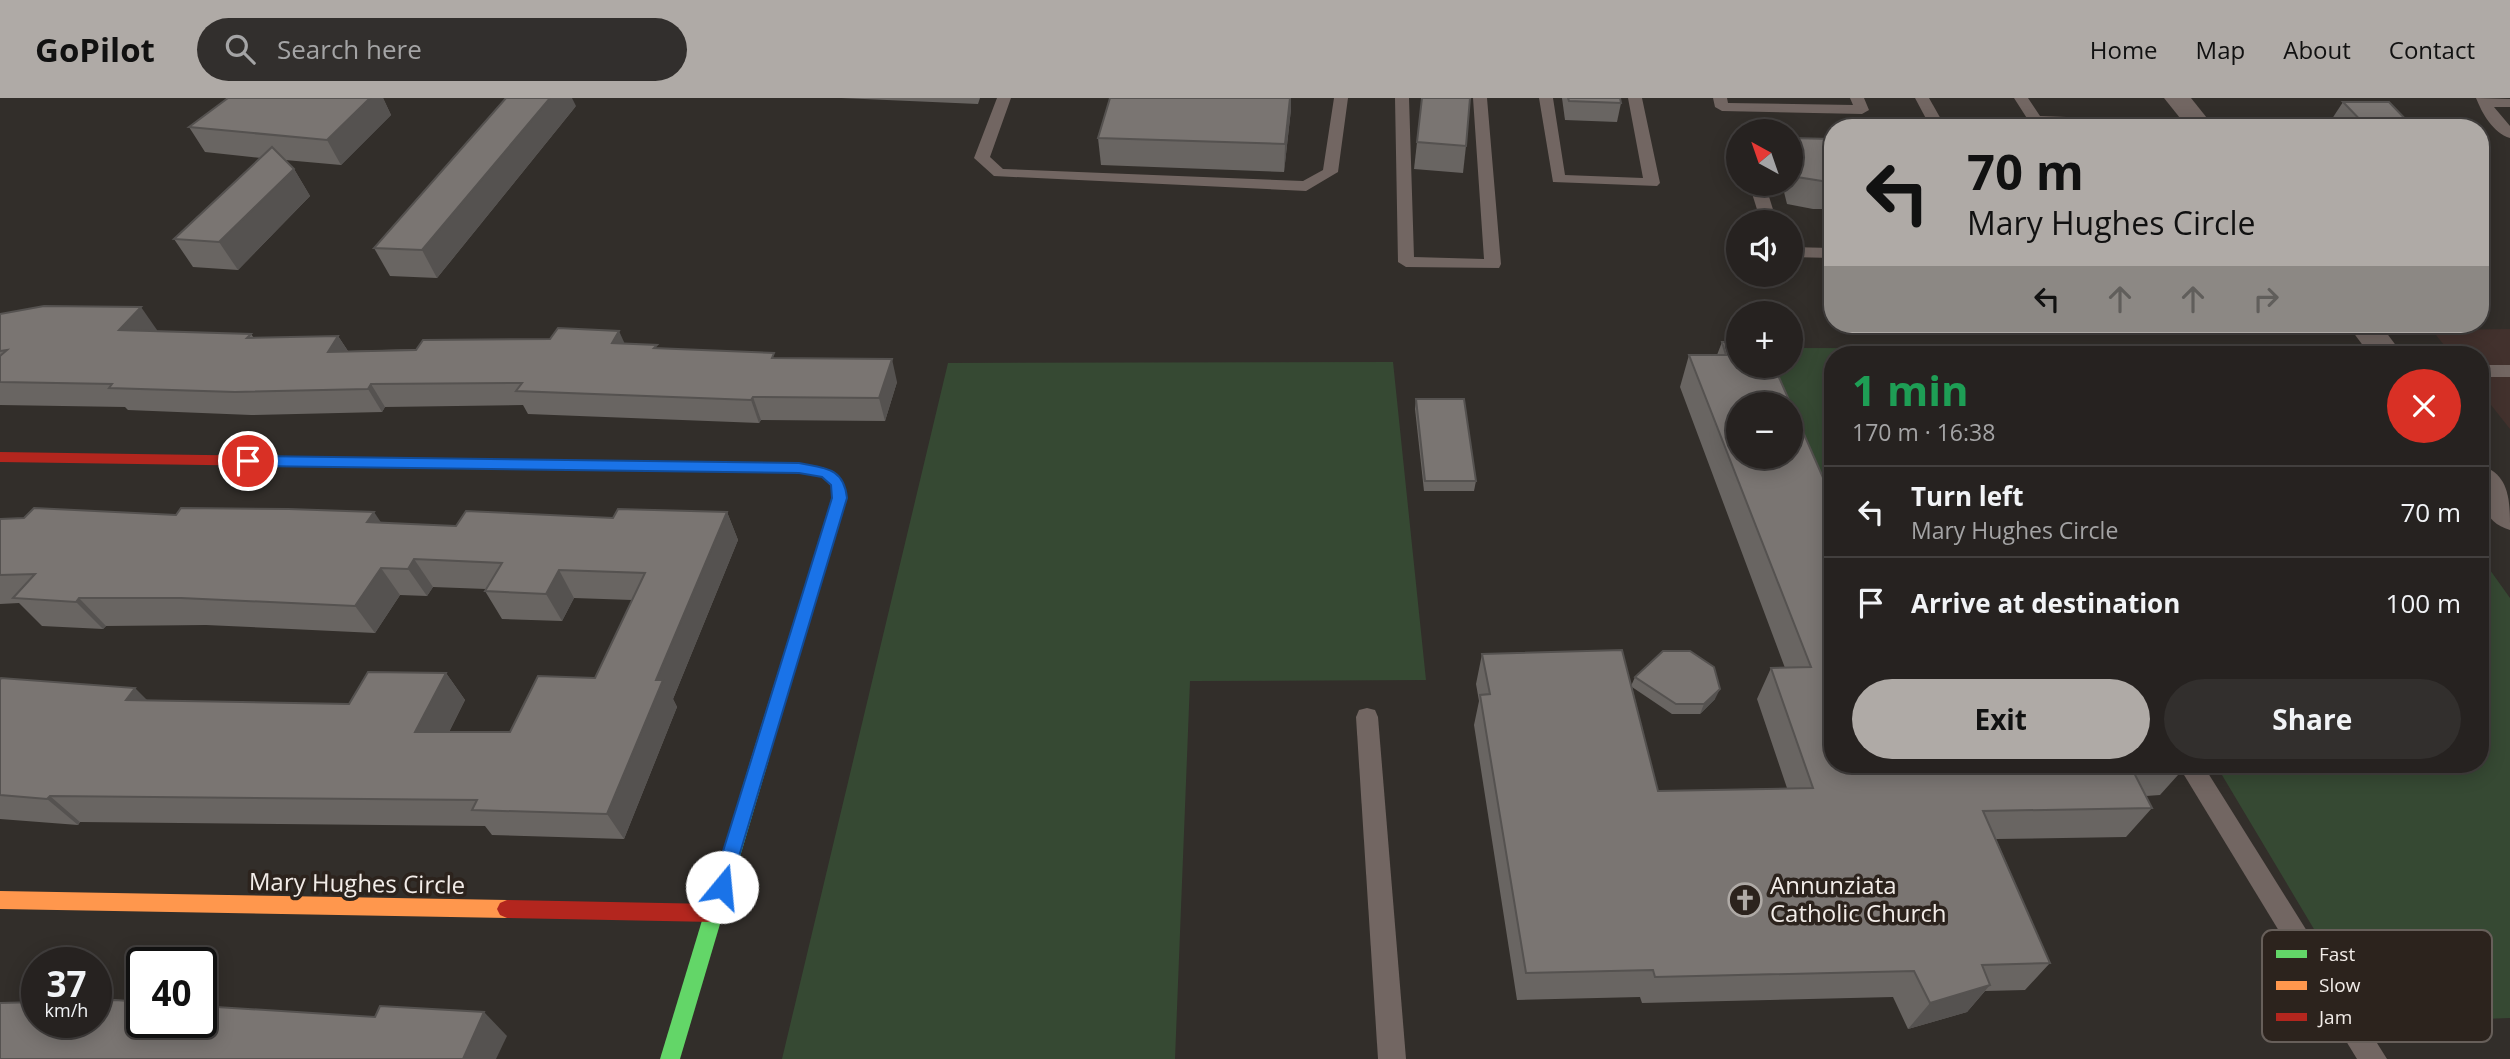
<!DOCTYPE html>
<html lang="en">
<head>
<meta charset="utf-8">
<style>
	:root { --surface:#262220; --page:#322f2d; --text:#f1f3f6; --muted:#a4a4a5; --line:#423f3e; --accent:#afaaa6 }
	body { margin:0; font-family:"Open Sans",sans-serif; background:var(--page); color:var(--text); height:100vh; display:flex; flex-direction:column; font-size:26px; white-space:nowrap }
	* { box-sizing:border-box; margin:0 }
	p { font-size:23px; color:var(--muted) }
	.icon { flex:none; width:38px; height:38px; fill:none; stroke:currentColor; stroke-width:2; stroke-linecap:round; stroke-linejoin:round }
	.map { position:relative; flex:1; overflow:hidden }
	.side { position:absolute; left:1824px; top:248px; width:665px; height:427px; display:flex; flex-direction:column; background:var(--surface); border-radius:28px; box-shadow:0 4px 18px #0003,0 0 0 2px var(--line) }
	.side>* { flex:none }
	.hud { position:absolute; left:1824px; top:21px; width:665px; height:214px; border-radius:28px; box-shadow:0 4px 18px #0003,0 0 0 2px var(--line); background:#afaaa6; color:#111; overflow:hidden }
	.needle { width:46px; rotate:320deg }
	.controls { position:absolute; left:1726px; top:21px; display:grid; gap:14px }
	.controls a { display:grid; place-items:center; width:77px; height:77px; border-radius:50%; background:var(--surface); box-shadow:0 4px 18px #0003,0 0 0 2px var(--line); font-size:35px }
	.speed { position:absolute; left:21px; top:849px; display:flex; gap:14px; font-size:35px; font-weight:700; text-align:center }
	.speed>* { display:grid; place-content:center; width:91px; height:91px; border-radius:50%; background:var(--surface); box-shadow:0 4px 18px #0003,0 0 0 2px var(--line); line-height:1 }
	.speed small { font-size:18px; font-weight:400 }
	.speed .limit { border:4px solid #111; border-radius:10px; background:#fff; color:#111 }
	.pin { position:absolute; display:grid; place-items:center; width:60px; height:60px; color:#fff; margin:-30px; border:4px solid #fff; border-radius:50%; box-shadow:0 2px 7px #0007 }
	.me { position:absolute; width:77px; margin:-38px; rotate:17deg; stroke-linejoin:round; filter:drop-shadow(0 0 5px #0008) }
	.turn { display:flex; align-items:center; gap:24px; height:147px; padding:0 28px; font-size:32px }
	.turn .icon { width:91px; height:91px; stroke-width:2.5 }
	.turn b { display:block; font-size:49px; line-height:60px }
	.lanes { display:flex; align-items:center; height:66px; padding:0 28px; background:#0003; justify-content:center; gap:35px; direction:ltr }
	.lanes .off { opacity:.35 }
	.round { display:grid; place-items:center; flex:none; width:74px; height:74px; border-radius:37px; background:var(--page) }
	.overview { display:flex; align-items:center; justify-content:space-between; height:119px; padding:0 28px }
	h1 { font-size:42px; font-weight:700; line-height:52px; color:#1e9e55 }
	.button { display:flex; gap:14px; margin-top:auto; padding:14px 28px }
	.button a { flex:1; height:80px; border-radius:42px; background:var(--accent); color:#111; font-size:28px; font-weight:700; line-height:80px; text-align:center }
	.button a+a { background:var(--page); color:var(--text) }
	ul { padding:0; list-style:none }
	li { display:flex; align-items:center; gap:21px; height:91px; padding:0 28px; border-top:2px solid var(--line) }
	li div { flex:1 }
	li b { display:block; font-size:26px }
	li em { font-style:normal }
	header { display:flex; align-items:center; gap:42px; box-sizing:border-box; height:98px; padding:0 35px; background:var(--accent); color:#111 }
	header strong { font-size:33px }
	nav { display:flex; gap:38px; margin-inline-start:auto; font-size:24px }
	.search { width:490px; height:63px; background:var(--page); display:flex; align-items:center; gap:18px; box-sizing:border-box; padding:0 24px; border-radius:38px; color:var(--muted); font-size:26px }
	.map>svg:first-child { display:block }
	.education { fill:#42312d }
	.green { fill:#364933 }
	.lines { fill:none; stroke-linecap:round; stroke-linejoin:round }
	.lane { fill:#726662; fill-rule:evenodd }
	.street { fill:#726662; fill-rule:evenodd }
	.fast { fill:#63d668; fill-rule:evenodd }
	.slow { fill:#ff974d; fill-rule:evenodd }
	.jam { fill:#b3261e; fill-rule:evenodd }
	.wall { fill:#696562 }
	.shaded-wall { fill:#555250 }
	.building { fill:#7a7572; stroke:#555250; stroke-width:2; fill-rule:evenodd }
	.route { fill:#1a73e8; stroke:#114b97; stroke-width:2 }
	.labels { text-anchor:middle; stroke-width:7; stroke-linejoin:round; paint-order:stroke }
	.near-street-label { font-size:24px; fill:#f2ece8; stroke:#2c231d }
	.near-poi-label { font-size:24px; fill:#f2ece8; stroke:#2c231d; text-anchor:start }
	.key { fill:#2c231d; stroke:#675f5a; stroke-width:2 }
	.key-label { font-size:19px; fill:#f2ece8 }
</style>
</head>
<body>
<header>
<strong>GoPilot</strong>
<div class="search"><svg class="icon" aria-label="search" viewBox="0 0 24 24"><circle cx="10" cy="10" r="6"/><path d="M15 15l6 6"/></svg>Search here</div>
<nav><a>Home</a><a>Map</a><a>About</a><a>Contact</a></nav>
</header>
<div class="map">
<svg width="2510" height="961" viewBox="0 0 2510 961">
	<rect width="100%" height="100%" fill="#322e2a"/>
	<path class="education" d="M 2510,231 L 2510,331 L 2480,293 L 2480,257 L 2452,257 L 2432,232 Z"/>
	<g class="green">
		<path d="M 1790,250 L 2331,251 L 2335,257 L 1832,257 L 1832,437 L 1790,306 L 1759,268 L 1790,268 Z"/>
		<path d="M 1393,264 L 1426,582 L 1190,583 L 1175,961 L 782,961 L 948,265 Z"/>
		<path d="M 2480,458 L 2510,500 L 2510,920 L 2370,925 L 2216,667 L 2480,667 Z"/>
	</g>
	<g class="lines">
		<g class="lane">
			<path d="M 997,0 L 1011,0 L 990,59 L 1003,71 L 1303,83 L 1323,72 L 1334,0 L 1348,0 L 1338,74 L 1306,93 L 994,78 L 974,60 Z"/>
			<path d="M 1395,0 L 1409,0 L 1414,159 L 1484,161 L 1473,0 L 1487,0 L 1501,166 L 1499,170 L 1406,169 L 1398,164 Z"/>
			<path d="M 1539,0 L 1553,0 L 1565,77 L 1643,80 L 1628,0 L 1642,0 L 1660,85 L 1657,88 L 1553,84 Z"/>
			<path d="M 1713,0 L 1727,0 L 1728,5 L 1853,7 L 1850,0 L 1864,0 L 1869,12 L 1862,16 L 1722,13 L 1715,9 Z"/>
			<path d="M 1915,0 L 1929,0 L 1946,30 L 1931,30 Z"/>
			<path d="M 2014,0 L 2028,0 L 2040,18 L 2201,24 L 2208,28 L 2128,30 L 2035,26 L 2030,25 Z"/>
			<path d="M 2476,0 L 2510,1 L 2510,9 L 2494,9 L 2510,28 L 2510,40 C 2493,35 2482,15 2476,0 Z"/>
			<path d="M 1749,86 L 1765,86 L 1777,124 L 1761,124 Z"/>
			<path d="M 1790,149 L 1832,150 L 1832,160 L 1790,159 Z"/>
			<rect x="2480" y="267" width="30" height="12"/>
			<path d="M 1367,610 L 1375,612 L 1378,619 L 1406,961 L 1378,961 L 1356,619 L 1359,612 Z"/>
			<path d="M 2178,667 L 2203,667 L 2387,961 L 2357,961 Z"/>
		</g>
		<g class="street">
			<path d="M 2164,0 L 2191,0 L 2215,30 L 2188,30 Z"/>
			<path d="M 2347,226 L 2380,226 L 2403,257 L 2370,257 Z"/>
			<path d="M 2480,367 C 2510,376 2510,403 2510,432 C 2479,423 2479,394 2480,367 Z"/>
		</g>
		<path class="fast" d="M 760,654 L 766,656 L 769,661 L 680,961 L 660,961 L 751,661 L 754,656 Z"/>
		<g class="slow">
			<path d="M 551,362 L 798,365 C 824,370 844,369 846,400 L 766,666 L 760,668 L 754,666 L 751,661 L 832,400 L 831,388 L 822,379 L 798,375 L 546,371 L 544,367 L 546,363 Z"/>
			<path d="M 0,793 L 507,802 L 514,805 L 517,811 L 514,817 L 507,820 L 0,811 Z"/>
		</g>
		<g class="jam">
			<path d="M 0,354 L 551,362 L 558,367 L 551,372 L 0,364 Z"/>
			<path d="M 507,802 L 714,806 L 721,809 L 724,815 L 721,821 L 714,824 L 507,820 L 500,817 L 497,811 L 500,805 Z"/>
		</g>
	</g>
	<g class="wall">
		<path d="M 228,0 L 383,0 L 391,17 L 341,67 L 285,62 L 294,71 L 310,98 L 238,172 L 193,169 L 174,141 L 261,60 L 205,54 L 189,29 Z"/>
		<path d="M 841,0 L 980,0 L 978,6 Z"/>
		<path d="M 1422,0 L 1466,48 L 1463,75 L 1414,71 Z"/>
		<path d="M 1562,0 L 1620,0 L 1621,5 L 1617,24 L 1565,22 Z"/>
		<path d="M 2343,4 L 2414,30 L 2326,30 Z"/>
		<path d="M 576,8 L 437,180 L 390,178 L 374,150 Z"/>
		<path d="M 1291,11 L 1284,74 L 1101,67 L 1098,40 Z"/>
		<path d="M 1790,40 L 1832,41 L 1832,111 L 1813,111 L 1787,106 L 1782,86 L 1790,86 Z"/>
		<path d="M 0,216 L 157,232 L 157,233 L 251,236 L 254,240 L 338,238 L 348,253 L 625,245 L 658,251 L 776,260 L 897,284 L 885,323 L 761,322 L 759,325 L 528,316 L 523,307 L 385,309 L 382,314 L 251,317 L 128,312 L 125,309 L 0,307 Z"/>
		<path d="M 1722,244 L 1774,268 L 1832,667 L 2187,667 L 2160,697 L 2146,698 L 2152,710 L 2126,739 L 1996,741 L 2050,865 L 2025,892 L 1985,893 L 1967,914 L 1908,931 L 1893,899 L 1642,905 L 1640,899 L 1517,902 L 1474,627 L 1479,603 L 1476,586 L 1482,556 L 1631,588 L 1635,579 L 1715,601 L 1700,616 L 1672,616 L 1632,589 L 1658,693 L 1787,690 L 1757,601 L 1771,570 L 1785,570 L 1680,289 L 1689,257 L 1717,257 Z"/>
		<path d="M 1416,301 L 1476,383 L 1474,393 L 1424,393 L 1415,311 Z"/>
		<path d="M 727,414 L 738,442 L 673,601 L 677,609 L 624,741 L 492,737 L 485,728 L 80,724 L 78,727 L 0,721 L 0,582 L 147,602 L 349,606 L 446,575 L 465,602 L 449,634 L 510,634 L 595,580 L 632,502 L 574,500 L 562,523 L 502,521 L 485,493 L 486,491 L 433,489 L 427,498 L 400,497 L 375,535 L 206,527 L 106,528 L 103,531 L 42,528 L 19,505 L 0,506 L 0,421 L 176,417 L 456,428 Z"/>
	</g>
	<g class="shaded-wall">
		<path d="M 370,0 L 383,0 L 391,17 L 341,67 L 327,42 Z"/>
		<path d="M 550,0 L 572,0 L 576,8 L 437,180 L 422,152 Z"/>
		<path d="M 1290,0 L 1291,0 L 1291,11 L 1284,74 L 1285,46 Z"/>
		<path d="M 294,71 L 310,98 L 238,172 L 219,144 Z"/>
		<path d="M 141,209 L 157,232 L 137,255 L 119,232 Z"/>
		<path d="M 619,233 L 629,255 L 612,245 Z"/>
		<path d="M 338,238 L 353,261 L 328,254 Z"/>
		<path d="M 892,261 L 897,284 L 885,323 L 879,300 Z"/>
		<path d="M 371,286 L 385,309 L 382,314 L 368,291 Z"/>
		<path d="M 753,299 L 761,322 L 759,325 L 751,302 Z"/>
		<path d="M 374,414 L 393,442 L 367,424 Z"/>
		<path d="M 727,414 L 738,442 L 673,601 L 677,609 L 624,741 L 607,716 L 656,582 Z"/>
		<path d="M 414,461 L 433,489 L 427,498 L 408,471 Z"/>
		<path d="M 381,470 L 400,497 L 375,535 L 355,508 Z"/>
		<path d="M 559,472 L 574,500 L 562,523 L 546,496 Z"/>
		<path d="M 79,500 L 106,528 L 103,531 L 76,504 Z"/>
		<path d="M 446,575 L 465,602 L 436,660 L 415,634 Z"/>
		<path d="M 135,590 L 162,617 L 126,602 Z"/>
		<path d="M 1720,591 L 1715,601 L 1700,616 L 1704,606 Z"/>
		<path d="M 50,698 L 80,724 L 78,727 L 47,701 Z"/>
		<path d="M 1990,887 L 1967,914 L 1908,931 L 1930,905 Z"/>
		<path d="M 484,914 L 507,938 L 496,961 L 463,961 Z"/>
	</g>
	<g class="building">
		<path d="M 228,0 L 370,0 L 327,42 L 189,29 Z"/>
		<path d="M 506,0 L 550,0 L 422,152 L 374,150 Z"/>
		<path d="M 1110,0 L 1290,0 L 1285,46 L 1098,40 Z"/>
		<path d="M 1422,0 L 1470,0 L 1466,48 L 1417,44 Z"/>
		<path d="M 1568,0 L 1620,0 L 1621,5 L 1569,3 Z"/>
		<path d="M 2343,4 L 2389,4 L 2414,30 L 2368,30 Z"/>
		<path d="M 1790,40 L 1832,41 L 1832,83 L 1822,83 L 1797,79 L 1790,56 Z"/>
		<path d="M 272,49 L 294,71 L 219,144 L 174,141 Z"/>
		<path d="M 44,208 L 141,209 L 119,232 L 251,236 L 247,240 L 338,238 L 328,254 L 416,252 L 423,242 L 550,241 L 558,230 L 619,233 L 612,245 L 657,247 L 654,250 L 774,255 L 772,260 L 892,261 L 879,300 L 753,299 L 751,302 L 516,293 L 522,285 L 371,286 L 368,291 L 235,294 L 109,290 L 112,286 L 0,284 L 0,258 L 7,252 L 0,253 L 0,216 Z"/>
		<path d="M 1722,244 L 1738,244 L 1738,268 L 1774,268 L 1832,400 L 1832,667 L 2187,667 L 2131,669 L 2152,710 L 1983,713 L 2050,865 L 1982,867 L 1990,887 L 1930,905 L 1914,873 L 1655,879 L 1653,872 L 1526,875 L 1480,597 L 1490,596 L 1482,556 L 1622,552 L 1658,693 L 1813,690 L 1771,570 L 1811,569 L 1689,257 L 1726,257 ZM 1738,306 L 1790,306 L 1790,359 L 1738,359 Z"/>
		<path d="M 1416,301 L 1464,301 L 1476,383 L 1425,383 Z"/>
		<path d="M 34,410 L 176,417 L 181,410 L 289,411 L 374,414 L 367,424 L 456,428 L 466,413 L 613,420 L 618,411 L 727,414 L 656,582 L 663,582 L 607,716 L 472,712 L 477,702 L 50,698 L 47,701 L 0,697 L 0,582 L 1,580 L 135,590 L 126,602 L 349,606 L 368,574 L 446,575 L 415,634 L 510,634 L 538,578 L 595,580 L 645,475 L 559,472 L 546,496 L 485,493 L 502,465 L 414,461 L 408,471 L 381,470 L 355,508 L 181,500 L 79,500 L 76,504 L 13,500 L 35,476 L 0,477 L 0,421 L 24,420 Z"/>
		<path d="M 1663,553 L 1690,553 L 1714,569 L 1720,591 L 1704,606 L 1676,606 L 1635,579 Z"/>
		<path d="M 115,902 L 142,904 L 142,924 L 201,924 L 201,908 L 375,919 L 380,908 L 484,914 L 463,961 L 0,961 L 0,905 L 37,904 L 37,924 L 96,924 L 96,903 Z"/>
	</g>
	<path class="route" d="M 248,358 L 799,365 C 824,370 844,369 847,400 L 728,795 L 722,798 L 715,795 L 712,789 L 832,400 L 831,387 L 822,379 L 799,375 L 248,368 L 240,363 Z"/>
	<defs>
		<symbol id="church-ring" viewBox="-11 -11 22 22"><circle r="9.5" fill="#2c231d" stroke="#afaaa6" stroke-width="1.5"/><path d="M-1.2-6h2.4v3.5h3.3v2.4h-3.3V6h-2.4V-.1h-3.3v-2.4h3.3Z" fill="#afaaa6"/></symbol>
	</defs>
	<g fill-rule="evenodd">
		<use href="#church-ring" x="1726" y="783" width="38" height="38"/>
	</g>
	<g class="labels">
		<g class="near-street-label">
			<text transform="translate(357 786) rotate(1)" y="8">Mary Hughes Circle</text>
		</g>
		<g class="near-poi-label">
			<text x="1770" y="796">Annunziata<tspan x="1770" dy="28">Catholic Church</tspan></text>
		</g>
	</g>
	<rect x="2262" y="832" width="230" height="112" rx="10" class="key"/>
	<rect x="2276" y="852" width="31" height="8" fill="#63d668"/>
	<rect x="2276" y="883" width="31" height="9" fill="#ff974d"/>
	<rect x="2276" y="915" width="31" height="8" fill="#b3261e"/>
	<g class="key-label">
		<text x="2319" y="863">Fast</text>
		<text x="2319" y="894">Slow</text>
		<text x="2319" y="926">Jam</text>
	</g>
</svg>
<div class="controls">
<a><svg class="needle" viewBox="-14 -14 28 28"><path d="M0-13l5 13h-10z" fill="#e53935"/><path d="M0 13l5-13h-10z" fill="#a4a4a5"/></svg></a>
<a><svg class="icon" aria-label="sound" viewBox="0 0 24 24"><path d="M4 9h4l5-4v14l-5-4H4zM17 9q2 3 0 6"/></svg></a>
<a>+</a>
<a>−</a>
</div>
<div class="speed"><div>37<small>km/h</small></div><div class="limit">40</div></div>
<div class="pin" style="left:248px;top:363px;background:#d93025"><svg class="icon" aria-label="arrive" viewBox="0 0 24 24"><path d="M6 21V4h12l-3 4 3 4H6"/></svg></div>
<svg class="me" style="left:722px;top:789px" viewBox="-20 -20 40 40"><circle r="19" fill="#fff"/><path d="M0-13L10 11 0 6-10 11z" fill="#1a73e8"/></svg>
<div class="hud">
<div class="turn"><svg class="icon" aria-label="left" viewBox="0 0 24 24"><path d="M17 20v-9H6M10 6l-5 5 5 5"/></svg><div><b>70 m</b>Mary Hughes Circle</div></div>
<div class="lanes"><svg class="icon" aria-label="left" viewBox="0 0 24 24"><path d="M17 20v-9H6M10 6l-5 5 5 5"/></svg><svg class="icon off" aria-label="ahead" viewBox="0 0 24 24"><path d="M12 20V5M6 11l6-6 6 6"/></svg><svg class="icon off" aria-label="ahead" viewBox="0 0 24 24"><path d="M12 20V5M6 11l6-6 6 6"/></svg><svg class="icon off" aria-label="right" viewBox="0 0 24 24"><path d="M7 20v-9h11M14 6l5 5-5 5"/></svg></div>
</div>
<section class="side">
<div class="overview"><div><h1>1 min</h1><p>170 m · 16:38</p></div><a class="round" style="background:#d93025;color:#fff"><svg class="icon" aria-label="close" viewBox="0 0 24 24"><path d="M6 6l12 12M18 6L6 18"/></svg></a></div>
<ul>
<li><svg class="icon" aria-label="left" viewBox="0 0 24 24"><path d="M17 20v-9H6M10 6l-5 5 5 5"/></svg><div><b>Turn left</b><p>Mary Hughes Circle</p></div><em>70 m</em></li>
<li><svg class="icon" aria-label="arrive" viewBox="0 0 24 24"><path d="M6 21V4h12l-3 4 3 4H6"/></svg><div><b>Arrive at destination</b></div><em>100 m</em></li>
</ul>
<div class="button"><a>Exit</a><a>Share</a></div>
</section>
</div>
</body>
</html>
